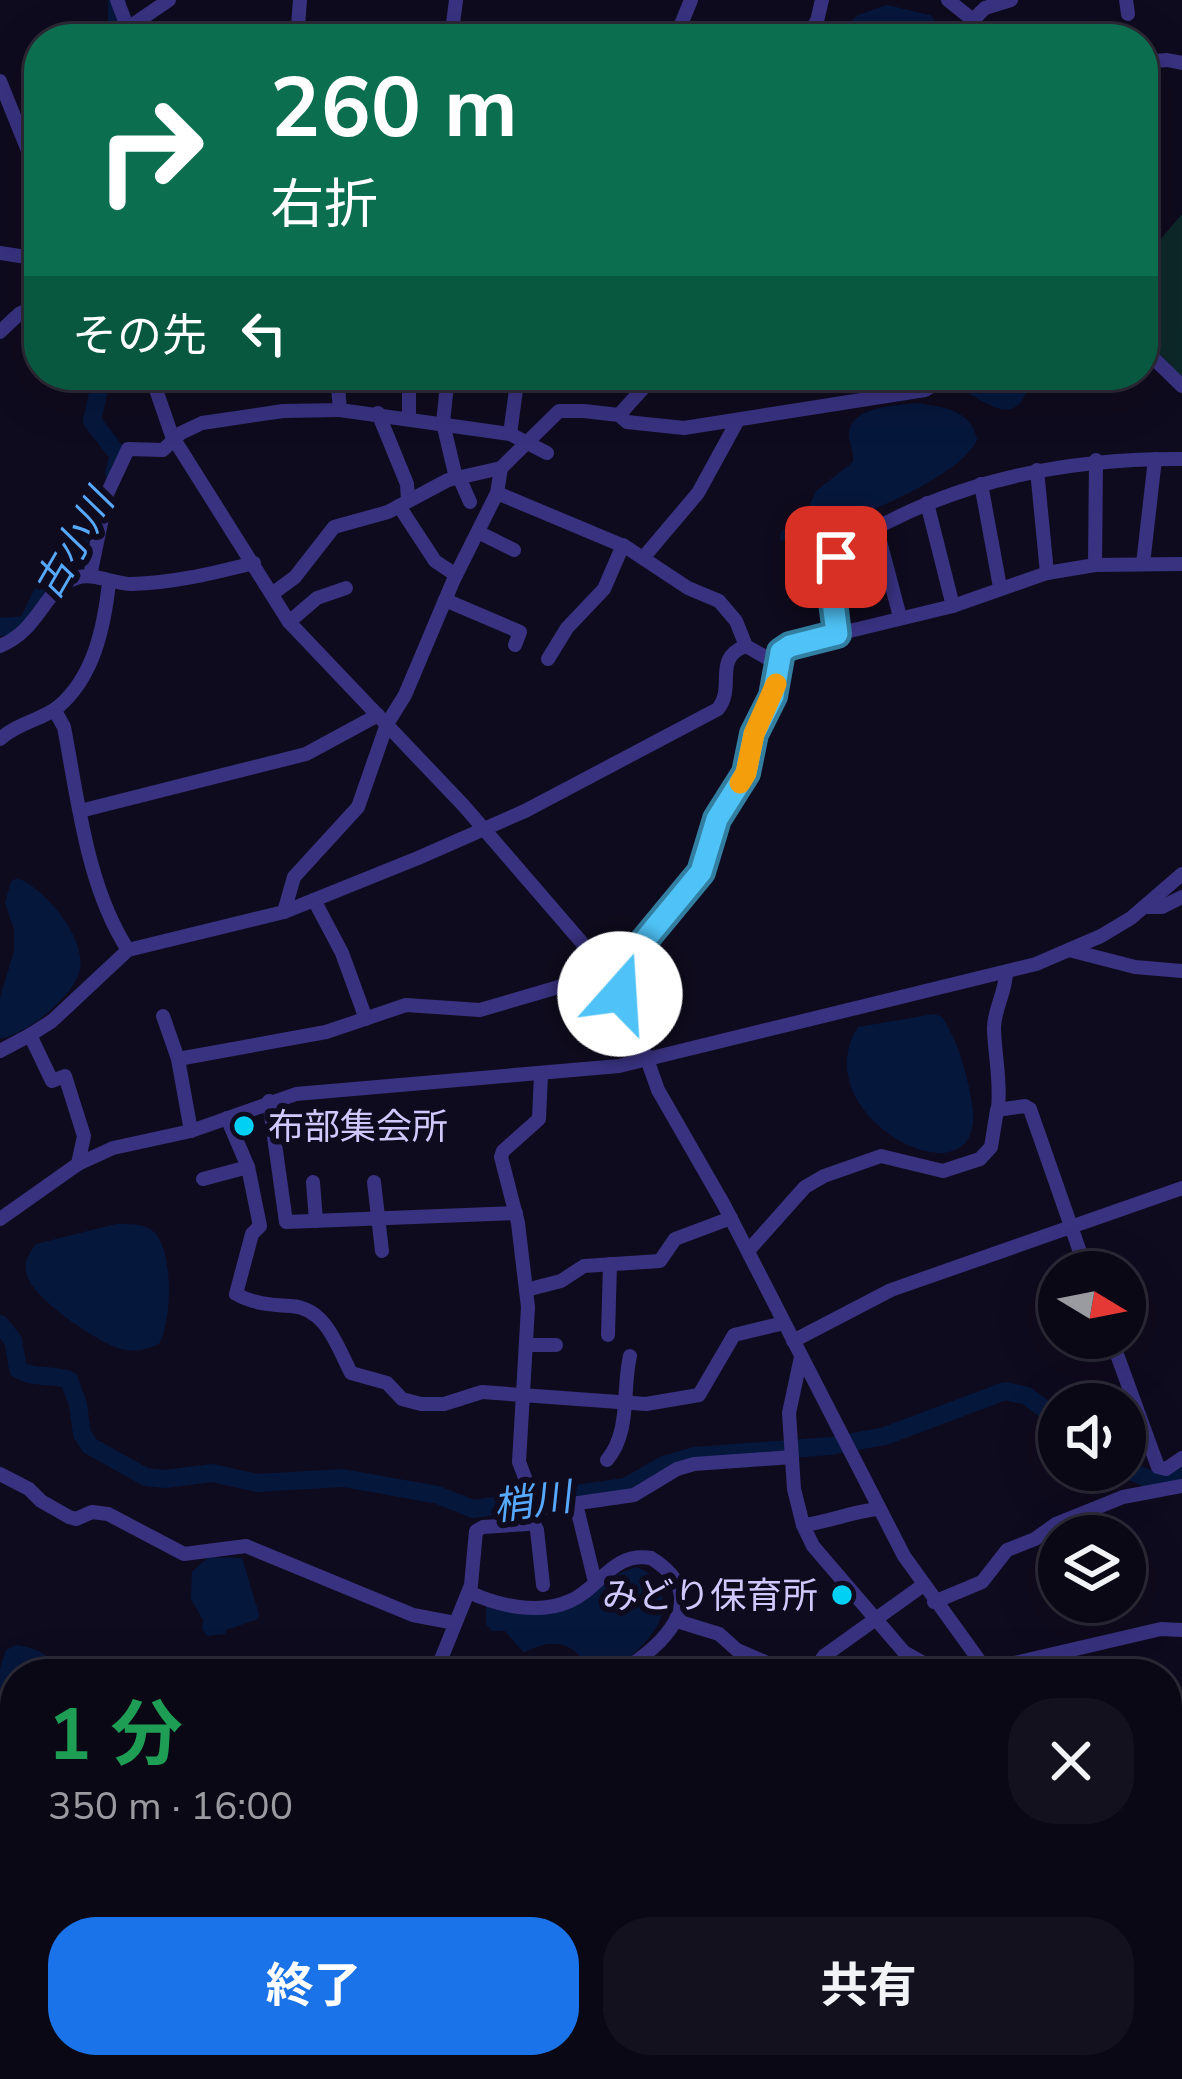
<!DOCTYPE html>
<html lang="ja">
<head>
<meta charset="utf-8">
<style>
	:root { --surface:#0b0816; --page:#14111f; --text:#f1f3f6; --muted:#9a9aa1; --line:#2b2935; --accent:#1a73e8 }
	body { margin:0; font-family:"Nunito Sans","Noto Sans JP",sans-serif; background:var(--page); color:var(--text); height:100vh; display:flex; flex-direction:column; font-size:45px; white-space:nowrap }
	* { box-sizing:border-box; margin:0 }
	p { font-size:39px; color:var(--muted) }
	.icon { flex:none; width:66px; height:66px; fill:none; stroke:currentColor; stroke-width:2; stroke-linecap:round; stroke-linejoin:round }
	.map { position:relative; flex:1; overflow:hidden }
	.side { position:absolute; left:0px; top:1659px; width:1182px; height:420px; display:flex; flex-direction:column; background:var(--surface); border-radius:48px 48px 0 0; box-shadow:0 12px 48px #0002,0 0 0 3px var(--line) }
	.side>* { flex:none }
	.guide { position:absolute; left:24px; top:24px; width:1134px; height:366px; border-radius:48px; box-shadow:0 12px 48px #0002,0 0 0 3px var(--line); background:#0b6e4f; color:#fff; overflow:hidden }
	.needle { width:78px; rotate:100deg }
	.tools { position:absolute; left:1038px; top:1251px; display:grid; gap:24px }
	.tools a { display:grid; place-items:center; width:108px; height:108px; border-radius:50%; background:var(--surface); box-shadow:0 12px 48px #0002,0 0 0 3px var(--line); font-size:60px }
	.pin { position:absolute; display:grid; place-items:center; width:102px; height:102px; color:#fff; margin:-51px; border-radius:24px; box-shadow:0 6px 18px #0006 }
	.me { position:absolute; width:132px; margin:-66px; rotate:19deg; stroke-linejoin:round; filter:drop-shadow(0 0 9px #0008) }
	.turn { display:flex; align-items:center; gap:42px; height:252px; padding:0 48px; font-size:54px }
	.turn .icon { width:156px; height:156px; stroke-width:2.5 }
	.turn b { display:block; font-size:84px; line-height:102px }
	.then { display:flex; align-items:center; height:114px; padding:0 48px; background:#0003; gap:24px; font-size:45px }
	.round { display:grid; place-items:center; flex:none; width:126px; height:126px; border-radius:48px; background:var(--page) }
	.overview { display:flex; align-items:center; justify-content:space-between; height:204px; padding:0 48px }
	h1 { font-size:72px; font-weight:700; line-height:90px; color:#1e9e55 }
	.action { display:flex; gap:24px; margin-top:auto; padding:24px 48px }
	.action a { flex:1; height:138px; border-radius:48px; background:var(--accent); color:#fff; font-size:48px; font-weight:700; line-height:138px; text-align:center }
	.action a+a { background:var(--page); color:var(--text) }
	.map>svg:first-child { display:block }
	.park { fill:#0d2829 }
	.water { fill:#06173c }
	.lines { fill:none; stroke-linecap:round; stroke-linejoin:round }
	.river { stroke:#06173c; stroke-width:18 }
	.minor { stroke:#393281; stroke-width:14 }
	.highway { stroke:#ff4394; stroke-width:18 }
	.minor-bridge { stroke:#393281; stroke-width:14 }
	.route-casing { stroke:#337fa1; stroke-width:30 }
	.route { stroke:#4fc3f7; stroke-width:21 }
	.slow { stroke:#f59e0b; stroke-width:21 }
	.poi-dot { fill:#00d0f3; stroke:#0f0b1e; stroke-width:4.5 }
	.labels { text-anchor:middle; stroke-width:12; stroke-linejoin:round; paint-order:stroke }
	.poi-label { font-size:36px; fill:#d1c8ff; stroke:#0f0b1e; text-anchor:start }
	.water-label { font-size:39px; font-style:italic; fill:#56a9ff; stroke:#0f0b1e }
</style>
</head>
<body>
<div class="map">
<svg width="1182" height="2079" viewBox="0 0 1182 2079">
	<rect width="100%" height="100%" fill="#0f0b1e"/>
	<path class="park" d="M 1182,214 L 1182,377 L 1143,337 L 1143,260 Z"/>
	<g class="water">
		<path d="M 887,5 L 930,15 L 951,39 L 832,39 L 858,15 Z"/>
		<path d="M 958,375 L 1031,375 C 1019,438 984,398 954,386 Z"/>
		<path d="M 916,403 C 943,407 970,409 977,439 C 963,480 821,534 780,541 L 780,533 L 808,508 L 816,491 L 853,462 C 854,451 849,443 849,433 C 851,406 896,406 916,403 Z"/>
		<path d="M 18,878 C 45,890 86,937 80,969 C 74,997 29,1031 4,1038 L 0,1038 L 0,998 L 14,951 L 14,929 L 5,903 L 11,881 Z"/>
		<path d="M 934,1014 L 942,1017 C 956,1039 964,1063 969,1088 C 972,1102 976,1121 970,1135 C 947,1190 807,1108 858,1027 Z"/>
		<path d="M 116,1224 C 128,1224 144,1223 154,1232 C 174,1251 172,1322 159,1344 C 147,1350 135,1352 122,1349 C 99,1344 38,1301 29,1280 C 22,1267 27,1255 36,1244 Z"/>
		<path d="M 209,1557 L 242,1558 L 259,1614 L 258,1619 L 226,1630 L 225,1634 L 207,1636 L 202,1629 L 203,1620 L 191,1599 L 192,1572 Z"/>
		<path d="M 635,1567 C 646,1570 651,1574 657,1584 C 680,1622 632,1655 610,1674 L 589,1674 C 579,1642 552,1636 524,1653 L 505,1631 L 492,1631 L 486,1624 L 486,1605 L 537,1610 Z"/>
		<path d="M 16,1645 C 32,1647 50,1653 56,1669 L 54,1674 L 15,1674 L 15,1715 L 0,1705 L 0,1668 L 6,1650 Z"/>
	</g>
	<g class="lines">
		<g class="river">
			<path d="M 117,39 L 117,0"/>
			<path d="M 102,375 L 92,421 L 119,456 L 114,473"/>
			<path d="M 0,627 L 27,625 L 44,590 L 96,515 L 102,498"/>
			<path d="M 0,1324 L 13,1340 L 18,1369 C 32,1379 53,1374 69,1380 L 78,1404 L 82,1434 L 90,1446 L 146,1477 L 165,1479 L 212,1473 L 257,1483 L 343,1478 L 438,1495 L 473,1509 L 625,1487 L 664,1465 L 695,1456 L 830,1446 L 885,1436 L 1005,1391 L 1027,1396 L 1059,1420"/>
			<path d="M 1125,1469 L 1154,1481 L 1182,1468"/>
		</g>
		<g class="minor">
			<path d="M 117,0 L 132,39"/>
			<path d="M 948,0 L 973,20"/>
			<path d="M 1126,0 L 1128,14"/>
			<path d="M 128,28 L 169,0"/>
			<path d="M 297,39 L 300,0"/>
			<path d="M 451,39 L 456,0"/>
			<path d="M 675,39 L 691,0"/>
			<path d="M 805,39 L 817,21 L 822,0"/>
			<path d="M 978,39 L 973,20 L 985,8 L 1011,0"/>
			<path d="M 1028,39 L 1041,34 L 1073,34"/>
			<path d="M 1143,62 L 1167,60 L 1182,63"/>
			<path d="M 0,81 L 39,178"/>
			<path d="M 0,253 L 39,259"/>
			<path d="M 0,332 L 19,314 L 39,305"/>
			<path d="M 1143,348 L 1182,386"/>
			<path d="M 151,375 L 172,436 L 289,622 L 464,806 L 609,974 L 632,1017 L 658,1090 L 724,1205 L 904,1556 L 989,1674"/>
			<path d="M 337,375 L 340,410 L 510,434 L 547,453"/>
			<path d="M 448,375 L 443,423 L 456,478"/>
			<path d="M 396,379 L 409,387 L 409,418"/>
			<path d="M 378,413 L 407,484 L 408,500"/>
			<path d="M 619,415 L 655,375"/>
			<path d="M 510,434 L 518,375"/>
			<path d="M 1037,470 L 1047,573"/>
			<path d="M 459,477 L 470,502"/>
			<path d="M 981,484 L 1000,587"/>
			<path d="M 497,493 L 626,547 L 688,588 L 719,601 L 736,621 L 746,646 L 776,663"/>
			<path d="M 927,503 L 953,606"/>
			<path d="M 399,506 L 435,561 L 456,575"/>
			<path d="M 876,526 L 900,617"/>
			<path d="M 478,532 L 514,550"/>
			<path d="M 643,558 L 698,493 L 738,420"/>
			<path d="M 1143,564 L 1155,459"/>
			<path d="M 1095,565 L 1096,460"/>
			<path d="M 90,576 L 107,494 L 128,449 L 163,450 L 181,433 L 202,423 L 283,411 L 340,410"/>
			<path d="M 272,594 L 295,577 L 334,527 L 388,512 L 448,480 L 501,468 L 559,411 L 584,411 L 619,415 L 627,422 L 684,428 L 925,390 L 952,375"/>
			<path d="M 445,600 L 520,632 L 515,645"/>
			<path d="M 289,622 L 317,598 L 346,588"/>
			<path d="M 837,634 C 836,605 825,575 841,549 C 944,482 1060,458 1182,459"/>
			<path d="M 0,646 C 41,629 43,589 76,578 C 93,572 114,584 132,584 C 174,583 213,573 254,563"/>
			<path d="M 548,659 L 567,628 L 604,589 L 623,545"/>
			<path d="M 55,711 L 64,727 C 78,800 87,887 128,950"/>
			<path d="M 0,739 C 19,722 42,720 58,707 C 94,677 104,627 109,583"/>
			<path d="M 80,811 L 306,754 L 378,715"/>
			<path d="M 314,900 L 342,953 L 366,1019"/>
			<path d="M 1145,907 L 1162,907 L 1182,897"/>
			<path d="M 284,912 L 294,877 L 358,807 L 387,724 L 405,695 L 454,579 L 497,493 L 501,468"/>
			<path d="M 1069,950 L 1135,967 L 1182,971"/>
			<path d="M 163,1016 L 178,1059 L 191,1131"/>
			<path d="M 0,1051 L 30,1035"/>
			<path d="M 178,1059 L 326,1032 L 406,1005 L 480,1010 L 617,970 L 701,872 L 717,819 L 746,773 L 754,735 L 773,696 L 780,652 L 804,642 L 953,606 L 1047,573 L 1095,565 L 1182,564"/>
			<path d="M 269,1101 L 286,1222 L 516,1213"/>
			<path d="M 998,1109 C 1001,1081 995,1057 994,1030 C 993,1010 1006,993 1006,972"/>
			<path d="M 227,1118 L 248,1167 L 260,1226 L 252,1234 L 236,1294 C 254,1304 271,1305 291,1306 C 326,1308 337,1346 351,1373 L 387,1383 L 402,1399 L 421,1404 L 444,1404 L 482,1392 L 646,1404 L 699,1395 L 734,1335 L 784,1323"/>
			<path d="M 78,1164 L 84,1136 L 65,1076 L 52,1081 L 30,1035 L 52,1021 L 128,950 L 284,912 L 418,858 L 525,811 L 718,709 C 736,687 712,658 746,646"/>
			<path d="M 203,1179 L 248,1167"/>
			<path d="M 313,1182 L 316,1221"/>
			<path d="M 374,1182 L 382,1251"/>
			<path d="M 0,1219 L 78,1164 L 113,1148 L 191,1131 L 296,1094 L 619,1066 L 1036,964 L 1101,936 L 1131,918 L 1182,874"/>
			<path d="M 748,1251 L 805,1187 L 824,1176 L 881,1156 L 943,1171 L 980,1159 L 991,1147 L 997,1110 L 1025,1106 L 1030,1109 L 1087,1272"/>
			<path d="M 526,1290 L 561,1281 L 584,1266 L 660,1261 L 675,1239 L 731,1218"/>
			<path d="M 608,1335 L 610,1264"/>
			<path d="M 1111,1338 L 1158,1467 L 1166,1469 L 1182,1458"/>
			<path d="M 793,1341 L 891,1290 L 1182,1188"/>
			<path d="M 526,1345 L 556,1345"/>
			<path d="M 801,1357 L 789,1413 L 794,1489 L 803,1525 L 813,1546 L 904,1652 L 936,1670 L 972,1673 L 1161,1629 L 1182,1630"/>
			<path d="M 607,1460 C 631,1432 622,1389 630,1356"/>
			<path d="M 0,1474 L 29,1489 L 41,1501 L 69,1517 L 76,1519 L 92,1512 L 108,1514 L 184,1554 L 246,1546 L 413,1615 L 455,1623"/>
			<path d="M 576,1504 L 595,1582"/>
			<path d="M 537,1509 L 519,1462 L 528,1307 L 518,1223 L 501,1157 L 503,1151 L 539,1119 L 541,1074"/>
			<path d="M 537,1509 L 634,1495 L 677,1469 L 694,1464 L 792,1457"/>
			<path d="M 532,1520 L 537,1530 L 543,1585"/>
			<path d="M 803,1525 C 830,1522 852,1511 879,1509"/>
			<path d="M 469,1592 C 498,1606 539,1615 570,1601 C 600,1588 613,1551 651,1558 C 717,1599 660,1648 617,1674"/>
			<path d="M 934,1602 L 982,1582 L 1007,1550 L 1035,1539 L 1056,1524 L 1123,1497 L 1182,1486"/>
			<path d="M 677,1621 L 719,1634 L 737,1650 L 793,1674"/>
			<path d="M 435,1674 L 471,1585 L 476,1531 L 483,1527 L 528,1524 L 537,1509"/>
			<path d="M 812,1674 L 824,1656 L 922,1586"/>
			<path d="M 0,1731 L 15,1741"/>
			<path d="M 1167,1751 L 1182,1738"/>
			<path d="M 0,1825 L 15,1855"/>
			<path d="M 1167,1877 L 1182,1869"/>
			<path d="M 1167,1954 L 1182,1956"/>
			<path d="M 1167,2021 L 1182,2059"/>
			<path d="M 148,2064 L 206,2079"/>
			<path d="M 261,2064 L 272,2066 L 280,2079"/>
			<path d="M 451,2064 L 461,2079"/>
			<path d="M 586,2064 L 587,2079"/>
			<path d="M 798,2064 L 799,2079"/>
			<path d="M 0,2066 L 15,2063"/>
			<path d="M 373,2079 L 388,2064"/>
		</g>
		<g class="highway">
			<path d="M 0,1940 L 15,1981"/>
			<path d="M 48,2064 L 54,2079"/>
		</g>
		<path class="minor-bridge" d="M 0,1967 L 15,1961"/>
	</g>
	<g class="lines">
		<defs>
			<path id="route" d="M 620,994 L 609,974 L 625,964 L 701,872 L 717,819 L 746,773 L 754,734 L 773,696 L 781,652 L 790,646 L 837,634 L 833,602 L 836,557"/>
		</defs>
		<use href="#route" class="route-casing"/>
		<use href="#route" class="route"/>
		<path class="slow" d="M 740,783 L 746,773 L 754,734 L 776,684"/>
	</g>
	<g class="poi-dot">
		<circle cx="244" cy="1126" r="12"/>
		<circle cx="842" cy="1595" r="12"/>
	</g>
	<g class="labels">
		<g class="poi-label">
			<text x="268" y="1139">布部集会所</text>
			<text x="818" y="1608" text-anchor="end">みどり保育所</text>
		</g>
		<g class="water-label">
			<text transform="translate(73 544) rotate(-60)" y="14">古小川</text>
			<text transform="translate(532 1501) rotate(-8)" y="14">梢川</text>
		</g>
	</g>
</svg>
<div class="tools">
<a><svg class="needle" viewBox="-14 -14 28 28"><path d="M0-13l5 13h-10z" fill="#e53935"/><path d="M0 13l5-13h-10z" fill="#9a9aa1"/></svg></a>
<a><svg class="icon" aria-label="sound" viewBox="0 0 24 24"><path d="M4 9h4l5-4v14l-5-4H4zM17 9q2 3 0 6"/></svg></a>
<a><svg class="icon" aria-label="layers" viewBox="0 0 24 24"><path d="M12 4l9 5-9 5-9-5zM3 14l9 5 9-5"/></svg></a>
</div>
<div class="pin" style="left:836px;top:557px;background:#d93025"><svg class="icon" aria-label="arrive" viewBox="0 0 24 24"><path d="M6 21V4h12l-3 4 3 4H6"/></svg></div>
<svg class="me" style="left:620px;top:994px" viewBox="-20 -20 40 40"><circle r="19" fill="#fff"/><path d="M0-13L10 11 0 6-10 11z" fill="#4fc3f7"/></svg>
<div class="guide">
<div class="turn"><svg class="icon" aria-label="right" viewBox="0 0 24 24"><path d="M7 20v-9h11M14 6l5 5-5 5"/></svg><div><b>260 m</b>右折</div></div>
<div class="then">その先<svg class="icon" aria-label="left" viewBox="0 0 24 24"><path d="M17 20v-9H6M10 6l-5 5 5 5"/></svg></div>
</div>
<section class="side">
<div class="overview"><div><h1>1 分</h1><p>350 m · 16:00</p></div><a class="round"><svg class="icon" aria-label="close" viewBox="0 0 24 24"><path d="M6 6l12 12M18 6L6 18"/></svg></a></div>
<div class="action"><a>終了</a><a>共有</a></div>
</section>
</div>
</body>
</html>
